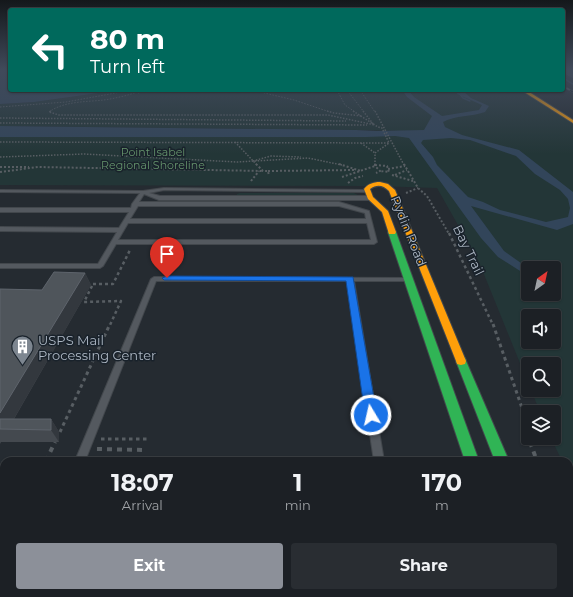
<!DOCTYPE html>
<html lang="en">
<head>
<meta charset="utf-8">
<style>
	:root { --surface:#1c2025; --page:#292d32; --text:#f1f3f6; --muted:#a0a3a7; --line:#3a3e42; --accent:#8c9099 }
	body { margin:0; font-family:Montserrat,sans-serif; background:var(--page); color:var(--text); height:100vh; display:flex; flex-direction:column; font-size:15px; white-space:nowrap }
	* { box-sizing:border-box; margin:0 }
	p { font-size:13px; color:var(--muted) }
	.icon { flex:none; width:22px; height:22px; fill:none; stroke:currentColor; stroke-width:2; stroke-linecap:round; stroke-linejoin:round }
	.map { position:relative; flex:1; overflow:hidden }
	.drawer { position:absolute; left:0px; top:457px; width:573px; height:140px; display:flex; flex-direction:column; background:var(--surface); border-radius:12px 12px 0 0; box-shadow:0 1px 3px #0004,0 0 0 1px var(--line) }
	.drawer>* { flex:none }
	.hud { position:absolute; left:8px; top:8px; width:557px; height:84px; border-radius:4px; box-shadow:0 1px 3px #0004,0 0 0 1px var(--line); background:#00695c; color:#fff; overflow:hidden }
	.needle { width:26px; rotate:33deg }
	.controls { position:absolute; left:521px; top:261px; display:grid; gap:8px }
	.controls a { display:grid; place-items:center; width:40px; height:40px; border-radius:4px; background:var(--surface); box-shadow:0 1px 3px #0004,0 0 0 1px var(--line); font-size:20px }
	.pin { position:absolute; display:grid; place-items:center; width:34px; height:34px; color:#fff; margin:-41px -17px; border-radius:50% 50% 50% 0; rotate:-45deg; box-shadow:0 0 4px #0007 }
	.pin .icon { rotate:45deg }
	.me { position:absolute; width:44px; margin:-22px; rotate:351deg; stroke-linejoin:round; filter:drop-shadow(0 0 3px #0008) }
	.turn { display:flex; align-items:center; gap:14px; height:84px; padding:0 16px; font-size:18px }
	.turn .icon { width:52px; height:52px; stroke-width:2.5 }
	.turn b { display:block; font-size:28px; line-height:34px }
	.eta { display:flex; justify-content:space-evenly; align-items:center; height:68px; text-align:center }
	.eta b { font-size:24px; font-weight:700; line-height:28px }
	.primary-button { display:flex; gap:8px; margin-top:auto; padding:8px 16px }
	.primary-button a { flex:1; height:46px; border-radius:4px; background:var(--accent); color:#fff; font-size:16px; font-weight:700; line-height:46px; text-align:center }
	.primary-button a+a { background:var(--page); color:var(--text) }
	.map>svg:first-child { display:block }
	.green { fill:#233637; fill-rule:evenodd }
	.water { fill:#32455a; fill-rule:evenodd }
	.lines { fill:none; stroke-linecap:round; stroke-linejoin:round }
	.stream { stroke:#32455a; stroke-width:1.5 }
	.lane-casing { stroke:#42474c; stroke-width:2 }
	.street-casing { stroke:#42474c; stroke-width:2 }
	.fast-casing { stroke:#42474c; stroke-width:2 }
	.slow-casing { stroke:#42474c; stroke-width:2 }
	.path-far5 { stroke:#585e63; stroke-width:1; stroke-dasharray:1.5 1.5; stroke-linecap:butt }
	.path-far4 { stroke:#585e63; stroke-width:1.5; stroke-dasharray:1.5 1.5; stroke-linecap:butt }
	.path-far3 { stroke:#585e63; stroke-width:2; stroke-dasharray:2 2; stroke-linecap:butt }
	.path-far2 { stroke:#585e63; stroke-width:2.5; stroke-dasharray:3 3; stroke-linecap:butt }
	.path-far1 { stroke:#585e63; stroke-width:3; stroke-dasharray:3.5 3.5; stroke-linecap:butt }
	.path { stroke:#585e63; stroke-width:4; stroke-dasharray:5 5; stroke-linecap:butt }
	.lane { fill:#54595f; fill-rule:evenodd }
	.street { fill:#54595f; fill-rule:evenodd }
	.fast { fill:#30b455; fill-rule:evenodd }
	.slow { fill:#ff9f0a; fill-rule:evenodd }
	.rail-casing { stroke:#585d62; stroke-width:2 }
	.rail { stroke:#19222b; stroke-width:1.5; stroke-dasharray:4; stroke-linecap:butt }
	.wall { fill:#44494f }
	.shaded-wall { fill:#33383e }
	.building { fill:#4f555b; stroke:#5e646c }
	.route { fill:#1a73e8; stroke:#114b97 }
	.labels { text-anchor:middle; stroke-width:3; stroke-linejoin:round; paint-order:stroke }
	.far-park-label { font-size:11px; fill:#65936c; stroke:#19222b }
	.street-label { font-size:13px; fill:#adb7c3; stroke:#19222b }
	.poi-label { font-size:13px; fill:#adb7c3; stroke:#19222b; text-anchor:start }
</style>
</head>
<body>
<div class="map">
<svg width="573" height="597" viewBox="0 0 573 597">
	<rect width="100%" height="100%" fill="#252b31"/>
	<g class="green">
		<path d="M 120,90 L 523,90 L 573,123 L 573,484 L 569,476 L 569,461 L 562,461 L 551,438 L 554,438 L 554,412 L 540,412 L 531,390 L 554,390 L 554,364 L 528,364 L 528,383 L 479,262 L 437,188 L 374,186 L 0,185 L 0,131 L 403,133 L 397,131 L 356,130 L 0,126 L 0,104 L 34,102 ZM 528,268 L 554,268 L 554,294 L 528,294 ZM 528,316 L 554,316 L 554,342 L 528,342 Z"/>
		<path d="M 240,193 L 354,193 L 358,195 L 357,197 L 236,196 L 237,194 Z"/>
	</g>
	<g class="water">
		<path d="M 0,70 L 10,70 L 10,90 L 120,90 L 34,102 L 0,104 Z"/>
		<path d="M 402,90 L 408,90 L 414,97 L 442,116 L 479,110 L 482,105 L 457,94 L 458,90 L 465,90 L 464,92 L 471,98 L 489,106 L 485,112 C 471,117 456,115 443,122 L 445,127 L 462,135 L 519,150 L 573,192 L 573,224 L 557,230 L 471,206 L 504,251 L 528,268 L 528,276 L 498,257 L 481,238 L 409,138 L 395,136 L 366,137 L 0,137 L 0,126 L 356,130 L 377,131 L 424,130 L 432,116 L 407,97 ZM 451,138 L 470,140 L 516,156 L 535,174 L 560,190 L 568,199 L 570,208 L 568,217 L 546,222 L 500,210 L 483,202 L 468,197 L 437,165 L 433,157 L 421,143 L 423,140 Z"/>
	</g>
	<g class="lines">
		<g class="stream">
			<path d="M 563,78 L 573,84"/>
			<path d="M 461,90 L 460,94 L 463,98 L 470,101"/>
		</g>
		<defs>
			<g id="lane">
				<path d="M 164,188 L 369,190 L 369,192 L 367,192 L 164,190 L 149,193 L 160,196 L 370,196 L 373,198 L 370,200 L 159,200 L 144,194 L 139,202 L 339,202 L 369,211 L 377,242 L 374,244 L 116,244 L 103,266 L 100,268 L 0,268 L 0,264 L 98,264 L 117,232 L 0,231 L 0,227 L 119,228 L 129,212 L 0,212 L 0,208 L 131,208 L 132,204 L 140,193 L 0,192 L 0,190 L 143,191 ZM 138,206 L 339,206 L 365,213 L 366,219 L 130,219 ZM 128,223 L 367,223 L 371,240 L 118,240 Z"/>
				<path d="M 154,277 L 410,278 L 411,279 L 408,281 L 354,281 L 384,461 L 374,461 L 347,281 L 156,281 L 85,461 L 75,461 L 151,279 Z"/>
				<path d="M 77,593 L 92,593 L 91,597 L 76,597 Z"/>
			</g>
			<g id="street">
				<path d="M 504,593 L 532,593 L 533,597 L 505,597 Z"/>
				<path d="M 541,593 L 569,593 L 571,597 L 543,597 Z"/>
			</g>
			<g id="fast">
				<path d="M 389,230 L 392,230 L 396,232 L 479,461 L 465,461 L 388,232 Z"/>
				<path d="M 461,357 L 465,358 L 466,361 L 509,461 L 495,461 L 456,361 L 457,358 Z"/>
			</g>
			<g id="slow">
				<path d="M 521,90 L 526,90 L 573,120 L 573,123 Z"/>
				<path d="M 380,182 L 388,184 L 395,190 L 466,361 L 465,364 L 461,365 L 457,364 L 456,361 L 389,191 C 383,185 377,184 370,189 L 373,197 L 388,211 L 396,232 L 395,234 L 389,234 L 382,212 L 368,199 L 364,189 C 368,184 373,182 380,182 Z"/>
			</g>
		</defs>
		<use href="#lane" class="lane-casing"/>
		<use href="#street" class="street-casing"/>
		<use href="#fast" class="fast-casing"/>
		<use href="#slow" class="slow-casing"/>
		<g class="path-far5">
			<path d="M 252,90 L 294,100 L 330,112"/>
			<path d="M 337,90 L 345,105 L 355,112"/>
			<path d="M 347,90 L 364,112"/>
			<path d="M 360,90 L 375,112"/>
			<path d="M 138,93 L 155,90"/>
			<path d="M 0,107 L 66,102 L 132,90"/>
			<path d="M 49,112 C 64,101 86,102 104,100 C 117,98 130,95 143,90"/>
		</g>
		<g class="path-far4">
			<path d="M 51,111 L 49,112 L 59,115 L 328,115 L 375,125"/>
			<path d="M 327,111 L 334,113 L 362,116"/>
			<path d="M 353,111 L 378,127 L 382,128 L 389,143"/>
			<path d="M 363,111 L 374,125"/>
			<path d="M 375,111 L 404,165"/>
			<path d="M 0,118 L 346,121"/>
			<path d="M 0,123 L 367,125"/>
			<path d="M 0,142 L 389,143"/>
			<path d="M 235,142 L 257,165"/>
			<path d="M 361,143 L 375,153"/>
			<path d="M 0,157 L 84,154 L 237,162 L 308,158 L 342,165"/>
			<path d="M 253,161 L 271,156 L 301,157"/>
			<path d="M 375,165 L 375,153 L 389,143"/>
		</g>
		<g class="path-far3">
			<path d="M 256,164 L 263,171 L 268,171 L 269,176"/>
			<path d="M 339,164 L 361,171"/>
			<path d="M 375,164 L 375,166 L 380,171 L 376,173"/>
			<path d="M 404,164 L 418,188 L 427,196 L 449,234"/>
			<path d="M 375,165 L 387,166 L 389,172 L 380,171"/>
			<path d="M 0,167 L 29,167"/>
			<path d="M 388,169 L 405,166"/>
			<path d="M 268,171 L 355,170"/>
			<path d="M 0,172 L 38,167 L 263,171"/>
			<path d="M 392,175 L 413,181"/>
			<path d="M 395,175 L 407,170"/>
			<path d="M 342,177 L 375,166"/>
			<path d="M 251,181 L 259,171"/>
			<path d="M 348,183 L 355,178 L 363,176"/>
			<path d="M 406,193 L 418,188"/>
		</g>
		<g class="path-far2">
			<path d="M 449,233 L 493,325"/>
			<path d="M 87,284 L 113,284 L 130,250"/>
			<path d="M 92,286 L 84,302 L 121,301 L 110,325"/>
		</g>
		<g class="path-far1">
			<path d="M 493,324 L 521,405 L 528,434"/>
			<path d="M 60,432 L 110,324"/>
			<path d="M 529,438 L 531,443"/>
			<path d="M 101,439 L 147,439"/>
		</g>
		<g class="path">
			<path d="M 530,442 L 537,461"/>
			<path d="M 97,449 L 145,450"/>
			<path d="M 93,460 L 141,461"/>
			<path d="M 46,461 L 55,442"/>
			<path d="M 569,531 L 573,540"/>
		</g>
		<use href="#lane" class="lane"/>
		<use href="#street" class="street"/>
		<use href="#fast" class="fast"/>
		<use href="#slow" class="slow"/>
		<defs>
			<path id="rail" d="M 563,86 L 573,92"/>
		</defs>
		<use href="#rail" class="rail-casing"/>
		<use href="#rail" class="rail"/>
	</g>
	<g class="wall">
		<path d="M 563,70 L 573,70 L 573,78 L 563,73 Z"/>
		<path d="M 85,273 L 91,285 L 14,419 L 51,419 L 59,432 L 59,442 L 1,442 L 0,444 L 0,289 L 42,290 Z"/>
		<rect x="0" y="470" width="4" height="34"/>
	</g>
	<g class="shaded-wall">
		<path d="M 85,273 L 91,285 L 8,429 L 0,423 L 0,413 Z"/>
		<path d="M 51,419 L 59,432 L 59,442 L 51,430 Z"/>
		<path d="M 4,472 L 4,503 L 0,499 L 0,480 Z"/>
	</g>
	<g class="building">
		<path d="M 54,272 L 85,273 L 0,413 L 0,289 L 42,290 Z"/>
		<path d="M 0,419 L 51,419 L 51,430 L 0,429 Z"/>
		<path d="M 0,470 L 4,470 L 4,472 L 0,480 Z"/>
	</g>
	<linearGradient id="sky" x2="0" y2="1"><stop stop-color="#14181b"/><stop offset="0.45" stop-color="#404a5a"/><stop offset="1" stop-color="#404a5a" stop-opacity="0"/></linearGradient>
	<rect width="573" height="154" fill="url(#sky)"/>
	<path class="route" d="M 167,276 L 353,277 L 377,415 L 376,419 L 371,421 L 367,419 L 365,415 L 346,281 L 164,280 L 162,278 Z"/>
	<defs>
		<symbol id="building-pin" viewBox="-11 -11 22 30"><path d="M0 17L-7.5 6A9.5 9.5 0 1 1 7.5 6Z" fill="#7d8690" stroke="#19222b"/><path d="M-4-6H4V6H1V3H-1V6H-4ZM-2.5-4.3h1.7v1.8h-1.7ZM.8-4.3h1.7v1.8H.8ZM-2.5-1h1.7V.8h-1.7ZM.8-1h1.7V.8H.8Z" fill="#fff"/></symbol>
	</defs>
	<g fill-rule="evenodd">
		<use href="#building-pin" x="10" y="334" width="25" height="34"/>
	</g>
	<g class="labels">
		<g class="far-park-label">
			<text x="153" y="156">Point Isabel<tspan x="153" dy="13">Regional Shoreline</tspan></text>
		</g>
		<g class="street-label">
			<text transform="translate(409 231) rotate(68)" y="5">Rydin Road</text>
			<text transform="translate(469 250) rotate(64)" y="5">Bay Trail</text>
		</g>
		<g class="poi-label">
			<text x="38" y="345">USPS Mail<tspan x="38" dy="15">Processing Center</tspan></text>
		</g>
	</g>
</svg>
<div class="controls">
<a><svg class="needle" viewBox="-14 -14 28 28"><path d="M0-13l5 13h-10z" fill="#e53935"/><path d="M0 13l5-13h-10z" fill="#a0a3a7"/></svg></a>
<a><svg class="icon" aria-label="sound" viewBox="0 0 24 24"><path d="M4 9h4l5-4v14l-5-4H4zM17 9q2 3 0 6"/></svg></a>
<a><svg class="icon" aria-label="search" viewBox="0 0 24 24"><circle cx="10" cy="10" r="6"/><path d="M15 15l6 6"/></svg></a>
<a><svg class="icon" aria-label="layers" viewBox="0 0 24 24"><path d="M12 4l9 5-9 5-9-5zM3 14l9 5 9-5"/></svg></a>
</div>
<div class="pin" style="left:167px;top:278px;background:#d93025"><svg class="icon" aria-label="arrive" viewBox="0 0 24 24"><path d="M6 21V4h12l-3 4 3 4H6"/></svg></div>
<svg class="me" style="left:371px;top:415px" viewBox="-20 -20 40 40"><circle r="17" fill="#1a73e8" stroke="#fff" stroke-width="3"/><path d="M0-11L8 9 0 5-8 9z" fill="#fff"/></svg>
<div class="hud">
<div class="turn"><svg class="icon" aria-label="left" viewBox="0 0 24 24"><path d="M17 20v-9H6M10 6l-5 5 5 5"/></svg><div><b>80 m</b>Turn left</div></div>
</div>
<section class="drawer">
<div class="eta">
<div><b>18:07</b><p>Arrival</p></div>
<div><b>1</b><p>min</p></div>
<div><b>170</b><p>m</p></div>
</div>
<div class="primary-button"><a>Exit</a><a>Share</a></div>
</section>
</div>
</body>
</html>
